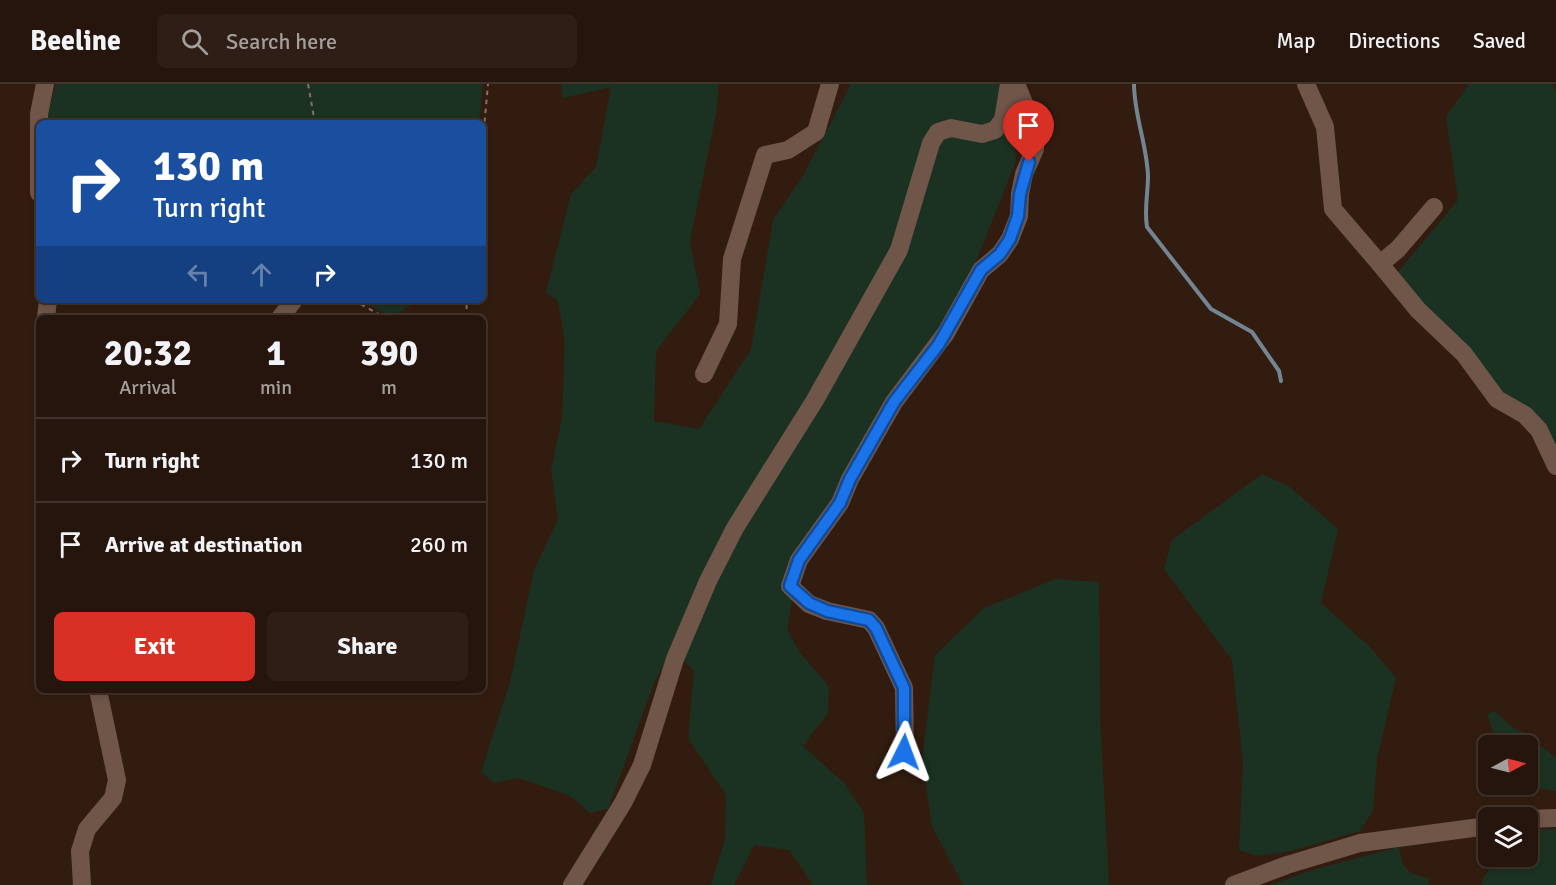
<!DOCTYPE html>
<html lang="en">
<head>
<meta charset="utf-8">
<style>
	:root { --surface:#26150c; --page:#2e1e15; --text:#f1f3f6; --muted:#a49f9d; --line:#42342d; --accent:#d93025 }
	body { margin:0; font-family:Signika,sans-serif; background:var(--page); color:var(--text); height:100vh; display:flex; flex-direction:column; font-size:22px; white-space:nowrap }
	* { box-sizing:border-box; margin:0 }
	p { font-size:20px; color:var(--muted) }
	.icon { flex:none; width:33px; height:33px; fill:none; stroke:currentColor; stroke-width:2; stroke-linecap:round; stroke-linejoin:round }
	.map { position:relative; flex:1; overflow:hidden }
	.details { position:absolute; left:36px; top:231px; width:450px; height:378px; display:flex; flex-direction:column; background:var(--surface); border-radius:9px; box-shadow:0 3px 9px #0003,0 0 0 2px var(--line) }
	.details>* { flex:none }
	.top-card { position:absolute; left:36px; top:36px; width:450px; height:183px; border-radius:9px; box-shadow:0 3px 9px #0003,0 0 0 2px var(--line); background:#1a4fa0; color:#fff; overflow:hidden }
	.needle { width:39px; rotate:83deg }
	.buttons { position:absolute; left:1478px; top:651px; display:grid; gap:12px }
	.buttons a { display:grid; place-items:center; width:60px; height:60px; border-radius:9px; background:var(--surface); box-shadow:0 3px 9px #0003,0 0 0 2px var(--line); font-size:30px }
	.pin { position:absolute; display:grid; place-items:center; width:51px; height:51px; color:#fff; margin:-62px -26px; border-radius:50% 50% 50% 0; rotate:-45deg; box-shadow:0 0 6px #0007 }
	.pin .icon { rotate:45deg }
	.me { position:absolute; width:66px; margin:-33px; rotate:3deg; stroke-linejoin:round; filter:drop-shadow(0 0 4px #0008) }
	.turn { display:flex; align-items:center; gap:21px; height:126px; padding:0 18px; font-size:27px }
	.turn .icon { width:78px; height:78px; stroke-width:2.5 }
	.turn b { display:block; font-size:42px; line-height:51px }
	.lanes { display:flex; align-items:center; height:57px; padding:0 18px; background:#0003; justify-content:center; gap:30px; direction:ltr }
	.lanes .off { opacity:.35 }
	.eta { display:flex; justify-content:space-evenly; align-items:center; height:102px; text-align:center }
	.eta b { font-size:36px; font-weight:800; line-height:42px }
	.primary-button { display:flex; gap:12px; margin-top:auto; padding:12px 18px }
	.primary-button a { flex:1; height:69px; border-radius:9px; background:var(--accent); color:#fff; font-size:24px; font-weight:800; line-height:69px; text-align:center }
	.primary-button a+a { background:var(--page); color:var(--text) }
	ul { padding:0; list-style:none }
	li { display:flex; align-items:center; gap:18px; height:84px; padding:0 18px; border-top:2px solid var(--line) }
	li div { flex:1 }
	li b { display:block; font-size:22px }
	li em { font-style:normal }
	header { display:flex; align-items:center; gap:36px; box-sizing:border-box; height:84px; padding:0 30px; background:var(--surface); border-bottom:2px solid var(--line) }
	header strong { font-size:28px }
	nav { display:flex; gap:33px; margin-inline-start:auto; font-size:21px }
	.search { width:420px; height:54px; background:var(--page); display:flex; align-items:center; gap:15px; box-sizing:border-box; padding:0 21px; border-radius:9px; color:var(--muted); font-size:22px }
	.map>svg:first-child { display:block }
	.green { fill:#1b3222 }
	.lines { fill:none; stroke-linecap:round; stroke-linejoin:round }
	.stream { stroke:#738592; stroke-width:4 }
	.path { stroke:#857167; stroke-width:2; stroke-dasharray:4.5 4.5; stroke-linecap:butt }
	.minor { stroke:#705649; stroke-width:18 }
	.route-casing { stroke:#114b97; stroke-width:15 }
	.route { stroke:#1a73e8; stroke-width:10 }
</style>
</head>
<body>
<header>
<strong>Beeline</strong>
<div class="search"><svg class="icon" aria-label="search" viewBox="0 0 24 24"><circle cx="10" cy="10" r="6"/><path d="M15 15l6 6"/></svg>Search here</div>
<nav><a>Map</a><a>Directions</a><a>Saved</a></nav>
</header>
<div class="map">
<svg width="1556" height="801" viewBox="0 0 1556 801">
	<rect width="100%" height="100%" fill="#321c10"/>
	<g class="green">
		<path d="M 56,0 L 483,0 L 479,39 L 45,39 Z"/>
		<path d="M 561,0 L 719,0 L 716,30 L 690,157 L 700,210 L 656,267 L 654,337 L 699,345 L 751,266 L 773,136 L 804,90 L 851,0 L 1002,0 L 1013,26 L 1016,77 L 971,190 L 798,482 L 787,546 L 799,567 L 829,603 L 828,629 L 803,662 L 844,699 L 864,729 L 867,801 L 813,801 L 789,766 L 754,761 L 734,801 L 711,801 L 725,755 L 726,711 L 688,654 L 694,587 L 673,565 L 654,599 L 608,725 L 590,729 L 570,712 L 519,694 L 494,699 L 481,688 L 510,598 L 534,486 L 558,435 L 551,386 L 562,334 L 565,257 L 558,217 L 546,208 L 571,110 L 596,83 L 611,3 L 563,14 Z"/>
		<path d="M 1469,0 L 1552,0 L 1556,7 L 1556,366 L 1538,335 L 1440,258 L 1398,188 L 1458,116 L 1446,33 Z"/>
		<path d="M 362,216 L 420,216 L 391,233 Z"/>
		<path d="M 1262,390 L 1290,403 L 1338,445 L 1321,519 L 1369,562 L 1396,594 L 1377,675 L 1373,726 L 1360,747 L 1291,767 L 1258,772 L 1239,766 L 1243,678 L 1232,576 L 1164,485 L 1172,456 Z"/>
		<path d="M 1056,495 L 1099,498 L 1100,631 L 1109,801 L 963,801 L 932,742 L 922,676 L 935,571 L 984,524 Z"/>
		<path d="M 1495,627 L 1513,644 L 1528,651 L 1556,674 L 1556,707 L 1519,701 L 1527,700 L 1527,662 L 1498,661 L 1487,631 Z"/>
		<path d="M 1556,745 L 1556,801 L 1481,801 L 1485,791 L 1500,773 L 1527,772 L 1527,746 Z"/>
		<path d="M 1399,763 C 1402,784 1407,790 1428,794 L 1429,801 L 1271,801 L 1312,786 Z"/>
	</g>
	<g class="lines">
		<path class="stream" d="M 1134,0 C 1134,31 1147,61 1148,92 C 1148,110 1144,125 1147,143 L 1211,225 L 1252,248 L 1279,287 L 1281,297"/>
		<g class="path">
			<path d="M 308,0 L 315,39"/>
			<path d="M 483,56 L 488,0"/>
			<path d="M 353,216 L 386,234"/>
			<path d="M 466,234 L 467,216"/>
		</g>
		<g class="minor">
			<path d="M 1306,0 L 1325,43 L 1333,125 L 1380,180 L 1398,165 L 1434,123"/>
			<path d="M 39,109 L 39,30 L 45,0"/>
			<path d="M 1380,180 L 1418,226 L 1464,270 L 1497,315 L 1525,331 L 1539,346 L 1556,382"/>
			<path d="M 46,234 L 48,216"/>
			<path d="M 280,234 L 294,216"/>
			<path d="M 704,290 L 728,240 L 732,175 L 765,71 L 788,66 L 816,48 L 830,0"/>
			<path d="M 905,668 L 904,604 L 876,544 L 869,536 L 827,527 L 809,520 L 790,502 L 799,476 L 840,419 L 850,395 L 894,318 L 946,249 L 981,186 L 1000,170 L 1010,155 L 1019,132 L 1020,110 L 1024,90 L 1035,65 L 1036,47 L 1016,0"/>
			<path d="M 1527,735 L 1556,734"/>
			<path d="M 82,801 L 80,767 L 87,745 L 113,714 L 117,696 L 98,606"/>
			<path d="M 572,801 L 623,719 L 642,681 L 675,575 L 708,497 L 735,444 L 815,316 L 899,166 L 931,59 L 938,48 L 951,44 L 982,50 L 995,46 L 1003,36 L 1009,0"/>
			<path d="M 1234,801 L 1287,781 L 1360,759 L 1488,742"/>
		</g>
	</g>
	<g class="lines">
		<defs>
			<path id="route" d="M 904,668 L 904,604 L 876,544 L 869,536 L 827,527 L 809,519 L 790,502 L 799,476 L 840,419 L 850,395 L 894,318 L 939,260 L 981,186 L 1000,170 L 1010,155 L 1018,132 L 1020,110 L 1029,78"/>
		</defs>
		<use href="#route" class="route-casing"/>
		<use href="#route" class="route"/>
	</g>
</svg>
<div class="buttons">
<a><svg class="needle" viewBox="-14 -14 28 28"><path d="M0-13l5 13h-10z" fill="#e53935"/><path d="M0 13l5-13h-10z" fill="#a49f9d"/></svg></a>
<a><svg class="icon" aria-label="layers" viewBox="0 0 24 24"><path d="M12 4l9 5-9 5-9-5zM3 14l9 5 9-5"/></svg></a>
</div>
<div class="pin" style="left:1029px;top:78px;background:#d93025"><svg class="icon" aria-label="arrive" viewBox="0 0 24 24"><path d="M6 21V4h12l-3 4 3 4H6"/></svg></div>
<svg class="me" style="left:904px;top:668px" viewBox="-20 -20 40 40"><path d="M0-17L14 15 0 8-14 15z" fill="#1a73e8" stroke="#fff" stroke-width="4"/></svg>
<div class="top-card">
<div class="turn"><svg class="icon" aria-label="right" viewBox="0 0 24 24"><path d="M7 20v-9h11M14 6l5 5-5 5"/></svg><div><b>130 m</b>Turn right</div></div>
<div class="lanes"><svg class="icon off" aria-label="left" viewBox="0 0 24 24"><path d="M17 20v-9H6M10 6l-5 5 5 5"/></svg><svg class="icon off" aria-label="ahead" viewBox="0 0 24 24"><path d="M12 20V5M6 11l6-6 6 6"/></svg><svg class="icon" aria-label="right" viewBox="0 0 24 24"><path d="M7 20v-9h11M14 6l5 5-5 5"/></svg></div>
</div>
<section class="details">
<div class="eta">
<div><b>20:32</b><p>Arrival</p></div>
<div><b>1</b><p>min</p></div>
<div><b>390</b><p>m</p></div>
</div>
<ul>
<li><svg class="icon" aria-label="right" viewBox="0 0 24 24"><path d="M7 20v-9h11M14 6l5 5-5 5"/></svg><div><b>Turn right</b></div><em>130 m</em></li>
<li><svg class="icon" aria-label="arrive" viewBox="0 0 24 24"><path d="M6 21V4h12l-3 4 3 4H6"/></svg><div><b>Arrive at destination</b></div><em>260 m</em></li>
</ul>
<div class="primary-button"><a>Exit</a><a>Share</a></div>
</section>
</div>
</body>
</html>
